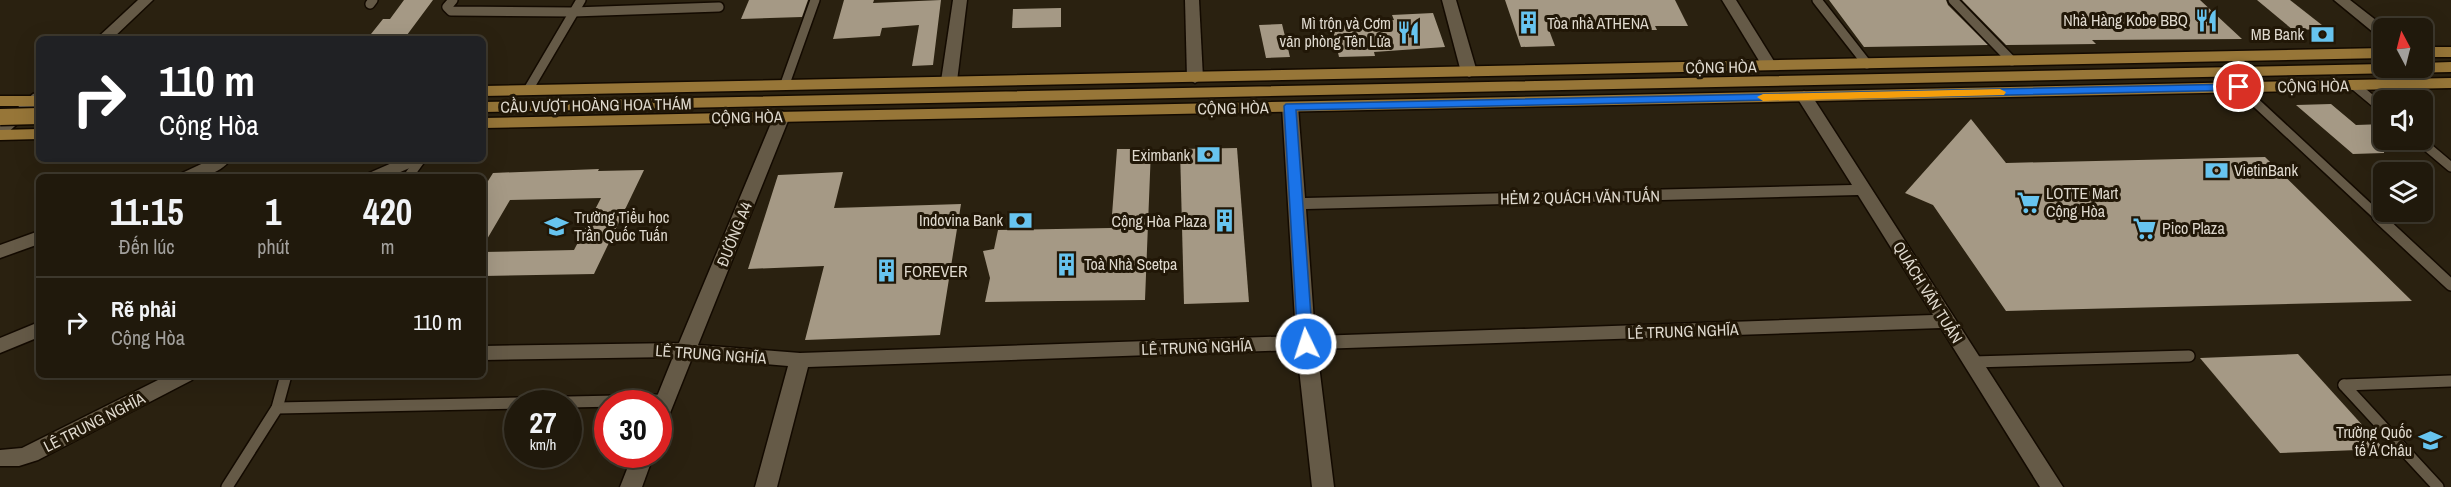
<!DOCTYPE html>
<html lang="vi">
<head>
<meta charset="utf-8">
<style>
	:root { --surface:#20190c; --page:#2d261a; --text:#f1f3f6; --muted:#a2a09d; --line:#3d382d }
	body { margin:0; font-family:"Archivo Narrow",sans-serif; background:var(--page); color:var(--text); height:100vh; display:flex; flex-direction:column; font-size:22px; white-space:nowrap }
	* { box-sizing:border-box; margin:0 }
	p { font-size:20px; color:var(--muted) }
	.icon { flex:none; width:33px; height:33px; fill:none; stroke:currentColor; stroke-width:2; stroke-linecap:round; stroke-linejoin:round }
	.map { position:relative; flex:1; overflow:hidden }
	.details { position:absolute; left:36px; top:174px; width:450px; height:204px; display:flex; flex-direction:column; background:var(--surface); border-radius:9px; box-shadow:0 6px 24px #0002,0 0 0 2px var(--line) }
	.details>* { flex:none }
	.banner { position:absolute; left:36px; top:36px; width:450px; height:126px; border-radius:9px; box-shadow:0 6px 24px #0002,0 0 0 2px var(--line); background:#202124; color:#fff; overflow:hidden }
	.needle { width:39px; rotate:353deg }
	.fabs { position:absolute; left:2373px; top:18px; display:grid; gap:12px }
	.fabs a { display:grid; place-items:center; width:60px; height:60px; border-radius:9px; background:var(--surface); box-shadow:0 6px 24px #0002,0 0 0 2px var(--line); font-size:30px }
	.speed { position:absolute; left:504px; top:390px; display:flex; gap:12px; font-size:30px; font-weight:700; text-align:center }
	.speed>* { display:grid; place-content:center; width:78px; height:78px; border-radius:50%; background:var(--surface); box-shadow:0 6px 24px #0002,0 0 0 2px var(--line); line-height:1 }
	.speed small { font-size:15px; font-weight:400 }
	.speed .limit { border:9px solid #d22; background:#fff; color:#111 }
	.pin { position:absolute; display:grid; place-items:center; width:51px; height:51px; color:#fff; margin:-26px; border:3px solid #fff; border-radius:50%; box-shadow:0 2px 6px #0007 }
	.me { position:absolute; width:66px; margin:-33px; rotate:356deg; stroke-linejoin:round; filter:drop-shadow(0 0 4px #0008) }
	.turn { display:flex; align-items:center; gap:21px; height:126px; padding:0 24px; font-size:27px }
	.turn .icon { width:78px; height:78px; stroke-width:2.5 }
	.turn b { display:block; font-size:42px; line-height:51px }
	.eta { display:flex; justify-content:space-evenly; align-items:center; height:102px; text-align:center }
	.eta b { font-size:36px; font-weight:700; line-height:42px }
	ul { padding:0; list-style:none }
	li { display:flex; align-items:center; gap:18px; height:90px; padding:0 24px; border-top:2px solid var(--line) }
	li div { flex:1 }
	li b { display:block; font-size:22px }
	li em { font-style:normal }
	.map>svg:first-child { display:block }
	.building { fill:#a59985 }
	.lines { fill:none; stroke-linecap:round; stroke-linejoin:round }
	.lane-far1-casing { stroke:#130a00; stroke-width:12 }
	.lane-casing { stroke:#130a00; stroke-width:14 }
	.street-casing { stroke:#130a00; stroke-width:3 }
	.secondary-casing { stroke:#130a00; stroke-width:3 }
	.primary-casing { stroke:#130a00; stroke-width:3 }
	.lane-far1 { stroke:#655a47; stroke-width:9 }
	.lane { stroke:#655a47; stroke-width:11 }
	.street { fill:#655a47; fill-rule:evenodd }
	.secondary { fill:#655a47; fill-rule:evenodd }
	.primary { fill:#977638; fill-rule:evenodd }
	.primary-bridge-casing { stroke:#130a00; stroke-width:19; stroke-linecap:butt }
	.primary-bridge { stroke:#977638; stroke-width:16 }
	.route { fill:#1a73e8; stroke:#114b97; stroke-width:1.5 }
	.slow { fill:#f59e0b }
	.labels { text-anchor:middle; stroke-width:6; stroke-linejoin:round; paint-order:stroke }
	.poi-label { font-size:16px; fill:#dfd9ce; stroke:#211707; text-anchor:end }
	.street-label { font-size:16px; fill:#dfd9ce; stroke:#211707 }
</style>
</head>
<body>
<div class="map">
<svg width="2451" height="487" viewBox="0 0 2451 487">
	<rect width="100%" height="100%" fill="#2a2110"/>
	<g class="building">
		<path d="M 404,0 L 433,0 L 404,39 L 367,39 L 383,19 L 390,19 Z"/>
		<path d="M 749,0 L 808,0 L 802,17 L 741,19 Z"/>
		<path d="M 844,0 L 874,0 L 873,3 L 941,0 L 933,65 L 912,66 L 919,25 L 882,28 L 880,36 L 833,39 Z"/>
		<path d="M 1505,0 L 1675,0 L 1688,26 L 1655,26 L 1657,30 L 1549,30 L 1555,46 L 1521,47 Z"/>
		<path d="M 1829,0 L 1946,0 L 1948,5 L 1988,45 L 1864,47 Z"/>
		<path d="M 1962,0 L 2200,0 L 2242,39 L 2092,40 L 2096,44 L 2006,45 Z"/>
		<path d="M 2257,0 L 2290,0 L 2327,29 L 2293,30 Z"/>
		<path d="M 1061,8 L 1061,27 L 1012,28 L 1013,9 Z"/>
		<path d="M 1433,13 L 1445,47 L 1374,52 L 1375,56 L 1339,57 L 1331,22 L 1394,20 L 1392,15 Z"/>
		<path d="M 1282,24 L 1290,57 L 1266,58 L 1259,25 Z"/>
		<path d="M 2331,104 L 2356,125 L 2384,124 L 2384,153 L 2353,154 L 2296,105 Z"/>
		<path d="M 1971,119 L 2006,163 L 2265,157 L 2412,301 L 2006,311 L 1933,205 L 1905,193 Z"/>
		<path d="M 1237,148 L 1249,302 L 1184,304 L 1180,149 Z"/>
		<path d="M 1117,149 L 1151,149 L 1145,300 L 985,302 L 990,278 L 983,251 L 994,249 L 998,230 L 1111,228 Z"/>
		<path d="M 599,169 L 598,171 L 644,170 L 594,274 L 483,276 L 483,252 L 574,250 L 601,198 L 510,200 L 483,246 L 483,189 L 493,173 Z"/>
		<path d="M 843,172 L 834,208 L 961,204 L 940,335 L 805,340 L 824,266 L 748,269 L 778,175 Z"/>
		<path d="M 2298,354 L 2384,449 L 2280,453 L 2200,358 Z"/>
	</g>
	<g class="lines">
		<defs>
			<g id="lane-far1">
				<path d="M 453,0 L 447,7 L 451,11 L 573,12 L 719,7"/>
				<path d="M 1817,0 L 1867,64"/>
				<path d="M 1953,0 L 2012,61"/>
				<path d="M 370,4 L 373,0"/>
				<path d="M 785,84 L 815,0"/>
				<path d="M 2354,85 L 2384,110"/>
				<path d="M 2239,87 L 2380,218"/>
				<path d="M 528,90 L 581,0"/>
				<path d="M 2419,140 L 2451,167"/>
				<path d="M 408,177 L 421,159"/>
			</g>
			<g id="lane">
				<path d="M 2378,217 L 2451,285"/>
				<path d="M 1973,362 L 2189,356"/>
				<path d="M 2344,385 L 2438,487"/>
				<path d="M 2344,385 L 2451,381"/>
				<path d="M 277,408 L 666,400"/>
				<path d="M 227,487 L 277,408 L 286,375"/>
			</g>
			<g id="street">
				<path d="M 953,0 L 967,0 L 957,81 L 949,86 L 941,81 Z"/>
				<path d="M 1185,0 L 1199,0 L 1203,78 L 1195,83 L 1187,78 Z"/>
				<path d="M 1442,0 L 1456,0 L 1477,72 L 1474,75 L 1469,77 L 1461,72 Z"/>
				<path d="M 1722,0 L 1736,0 L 1777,66 L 1774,69 L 1764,69 Z"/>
				<path d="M 1804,91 L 1812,96 L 2063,487 L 2040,487 L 1941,328 L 1317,349 L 1334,487 L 1312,487 L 1297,350 L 808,367 L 777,487 L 755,487 L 788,366 L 692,358 L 668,418 L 665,424 L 658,426 L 658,404 L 654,404 L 673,357 L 483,360 L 483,346 L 679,343 L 774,116 L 782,111 L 790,116 L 698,345 L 800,353 L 1296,336 L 1282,106 L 1284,103 L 1296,103 L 1298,106 L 1305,198 L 1852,185 L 1796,96 ZM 1858,195 L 1933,315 L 1315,336 L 1306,209 Z"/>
				<path d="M 212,159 L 231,159 C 218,176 200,177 180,177 L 182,173 Z"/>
				<path d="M 401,159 L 423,159 L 421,163 L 389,177 L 367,177 L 369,173 Z"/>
				<path d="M 39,231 L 39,244 L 0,258 L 0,245 Z"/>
				<path d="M 39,322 L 39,337 L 0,353 L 0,338 Z"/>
				<path d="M 168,375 L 195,375 L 192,380 L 38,460 L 19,466 L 0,466 L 0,450 L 22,448 Z"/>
				<path d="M 633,454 L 654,454 L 642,487 L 620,487 Z"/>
			</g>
			<g id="secondary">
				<path d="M 138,0 L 153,0 L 112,39 L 96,39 Z"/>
				<path d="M 2334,0 L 2350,0 L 2386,28 L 2384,28 L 2384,38 L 2379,37 Z"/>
				<path d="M 39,92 L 39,105 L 6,134 L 0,136 L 0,123 L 33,94 Z"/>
			</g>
			<g id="primary">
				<rect x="2422" y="47" width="29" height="10"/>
				<path d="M 2384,48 L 2384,58 L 483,96 L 483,86 Z"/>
				<path d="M 2451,62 L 2451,72 L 483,112 L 483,102 L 2384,64 L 2384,68 L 2422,68 L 2422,63 Z"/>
				<path d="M 2451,78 L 2451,88 L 483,128 L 483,118 Z"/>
				<rect x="0" y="96" width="39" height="10"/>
				<path d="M 39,129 L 39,139 L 0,140 L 0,130 Z"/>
			</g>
		</defs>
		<use href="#lane-far1" class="lane-far1-casing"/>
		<use href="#lane" class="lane-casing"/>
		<use href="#street" class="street-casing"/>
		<use href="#secondary" class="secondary-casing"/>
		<use href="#primary" class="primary-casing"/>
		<use href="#lane-far1" class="lane-far1"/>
		<use href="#lane" class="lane"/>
		<use href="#street" class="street"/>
		<use href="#secondary" class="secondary"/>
		<use href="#primary" class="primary"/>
		<defs>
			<path id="primary-bridge" d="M 0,117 L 39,116"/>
		</defs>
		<use href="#primary-bridge" class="primary-bridge-casing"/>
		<use href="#primary-bridge" class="primary-bridge"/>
	</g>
	<path class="route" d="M 2239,84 L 2245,87 L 2243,90 L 1296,110 L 1313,344 L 1306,349 L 1298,344 L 1284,106 L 1286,104 Z"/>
	<path class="slow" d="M 2000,89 L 2006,92 L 2004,95 L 1763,101 L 1757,97 L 1763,94 Z"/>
	<defs>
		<symbol id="restaurant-bare" viewBox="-9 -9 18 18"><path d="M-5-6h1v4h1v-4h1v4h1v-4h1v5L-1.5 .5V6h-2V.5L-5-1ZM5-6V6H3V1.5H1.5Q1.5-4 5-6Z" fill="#67c4ef" stroke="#211707" stroke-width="2.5" paint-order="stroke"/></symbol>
		<symbol id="building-bare" viewBox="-9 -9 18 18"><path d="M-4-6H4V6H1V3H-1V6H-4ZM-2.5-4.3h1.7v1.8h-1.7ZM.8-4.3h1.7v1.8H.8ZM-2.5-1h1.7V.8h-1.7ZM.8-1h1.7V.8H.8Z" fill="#67c4ef" stroke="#211707" stroke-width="2.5" paint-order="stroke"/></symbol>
		<symbol id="bank-bare" viewBox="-9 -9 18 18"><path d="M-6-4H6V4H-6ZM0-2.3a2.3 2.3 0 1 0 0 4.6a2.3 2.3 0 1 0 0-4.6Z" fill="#67c4ef" stroke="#211707" stroke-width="2.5" paint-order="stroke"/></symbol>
		<symbol id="supermarket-bare" viewBox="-9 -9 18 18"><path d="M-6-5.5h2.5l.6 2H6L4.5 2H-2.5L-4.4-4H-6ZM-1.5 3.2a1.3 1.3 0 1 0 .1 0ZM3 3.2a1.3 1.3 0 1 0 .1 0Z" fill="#67c4ef" stroke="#211707" stroke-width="2.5" paint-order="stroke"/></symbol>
		<symbol id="school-bare" viewBox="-9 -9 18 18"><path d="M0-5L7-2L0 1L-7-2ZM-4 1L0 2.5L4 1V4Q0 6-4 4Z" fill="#67c4ef" stroke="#211707" stroke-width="2.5" paint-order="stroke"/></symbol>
	</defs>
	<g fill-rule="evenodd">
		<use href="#restaurant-bare" x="2190" y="4" width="33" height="33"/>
		<use href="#building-bare" x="1512" y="6" width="33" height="33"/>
		<use href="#restaurant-bare" x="1392" y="16" width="33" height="33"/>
		<use href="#bank-bare" x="2306" y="18" width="33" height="33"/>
		<use href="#bank-bare" x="1192" y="138" width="33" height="33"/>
		<use href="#bank-bare" x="2200" y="154" width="33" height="33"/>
		<use href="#supermarket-bare" x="2012" y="186" width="33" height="33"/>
		<use href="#bank-bare" x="1004" y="204" width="33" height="33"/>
		<use href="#building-bare" x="1208" y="204" width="33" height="33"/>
		<use href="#school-bare" x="540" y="210" width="33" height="33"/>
		<use href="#supermarket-bare" x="2128" y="212" width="33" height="33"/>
		<use href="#building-bare" x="1050" y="248" width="33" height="33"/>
		<use href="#building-bare" x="870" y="254" width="33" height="33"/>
		<use href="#school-bare" x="2414" y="424" width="33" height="33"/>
	</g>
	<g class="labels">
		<g class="poi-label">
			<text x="2188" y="26">Nhà Hàng Kobe BBQ</text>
			<text x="1391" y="29">Mì trộn và Cơm<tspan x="1391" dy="18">văn phòng Tên Lửa</tspan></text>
			<text x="1547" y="29" text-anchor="start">Tòa nhà ATHENA</text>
			<text x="2304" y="40">MB Bank</text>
			<text x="1190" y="161">Eximbank</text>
			<text x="2234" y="176" text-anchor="start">VietinBank</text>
			<text x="2046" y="199" text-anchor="start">LOTTE Mart<tspan x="2046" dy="18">Cộng Hòa</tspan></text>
			<text x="574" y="223" text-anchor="start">Trường Tiểu học<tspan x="574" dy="18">Trần Quốc Tuấn</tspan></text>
			<text x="1003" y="226">Indovina Bank</text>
			<text x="1207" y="227">Cộng Hòa Plaza</text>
			<text x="2162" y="234" text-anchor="start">Pico Plaza</text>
			<text x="1084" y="270" text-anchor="start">Toà Nhà Scetpa</text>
			<text x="904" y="277" text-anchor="start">FOREVER</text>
			<text x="2412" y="438">Trường Quốc<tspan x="2412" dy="18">tế Á Châu</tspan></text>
		</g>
		<g class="street-label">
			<text transform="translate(1721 67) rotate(-1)" y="6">CỘNG HÒA</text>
			<text transform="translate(2313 86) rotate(-1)" y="6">CỘNG HÒA</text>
			<text transform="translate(596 105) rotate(-1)" y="6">CẦU VƯỢT HOÀNG HOA THÁM</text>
			<text transform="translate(1233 108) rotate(-1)" y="6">CỘNG HÒA</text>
			<text transform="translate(747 117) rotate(-1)" y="6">CỘNG HÒA</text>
			<text transform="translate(1580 197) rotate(-1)" y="6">HẺM 2 QUÁCH VĂN TUẤN</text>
			<text transform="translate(734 234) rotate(-68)" y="6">ĐƯỜNG A4</text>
			<text transform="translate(1928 292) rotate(58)" y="6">QUÁCH VĂN TUẤN</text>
			<text transform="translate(1683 331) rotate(-2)" y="6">LÊ TRUNG NGHĨA</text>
			<text transform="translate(1197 347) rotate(-2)" y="6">LÊ TRUNG NGHĨA</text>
			<text transform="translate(711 354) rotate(4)" y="6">LÊ TRUNG NGHĨA</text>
			<text transform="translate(94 422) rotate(-27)" y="6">LÊ TRUNG NGHĨA</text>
		</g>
	</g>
</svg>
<div class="fabs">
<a><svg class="needle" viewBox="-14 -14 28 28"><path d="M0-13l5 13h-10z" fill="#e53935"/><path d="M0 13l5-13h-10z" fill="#a2a09d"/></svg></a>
<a><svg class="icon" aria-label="sound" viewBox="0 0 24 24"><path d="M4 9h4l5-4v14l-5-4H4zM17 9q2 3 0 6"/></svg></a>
<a><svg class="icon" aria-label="layers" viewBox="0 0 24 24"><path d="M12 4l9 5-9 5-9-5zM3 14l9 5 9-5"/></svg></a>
</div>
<div class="speed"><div>27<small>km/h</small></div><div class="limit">30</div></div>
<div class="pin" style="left:2239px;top:87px;background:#d93025"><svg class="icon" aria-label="arrive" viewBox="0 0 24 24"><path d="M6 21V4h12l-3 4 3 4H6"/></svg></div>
<svg class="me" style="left:1306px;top:344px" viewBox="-20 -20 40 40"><circle r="17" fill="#1a73e8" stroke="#fff" stroke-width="3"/><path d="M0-11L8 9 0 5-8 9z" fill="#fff"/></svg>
<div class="banner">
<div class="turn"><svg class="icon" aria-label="right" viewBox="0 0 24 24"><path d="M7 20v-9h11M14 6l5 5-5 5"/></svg><div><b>110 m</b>Cộng Hòa</div></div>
</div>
<section class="details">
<div class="eta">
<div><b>11:15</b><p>Đến lúc</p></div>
<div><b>1</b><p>phút</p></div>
<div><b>420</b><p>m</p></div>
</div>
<ul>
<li><svg class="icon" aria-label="right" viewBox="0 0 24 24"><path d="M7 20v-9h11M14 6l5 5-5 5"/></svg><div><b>Rẽ phải</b><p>Cộng Hòa</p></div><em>110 m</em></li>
</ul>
</section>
</div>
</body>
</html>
